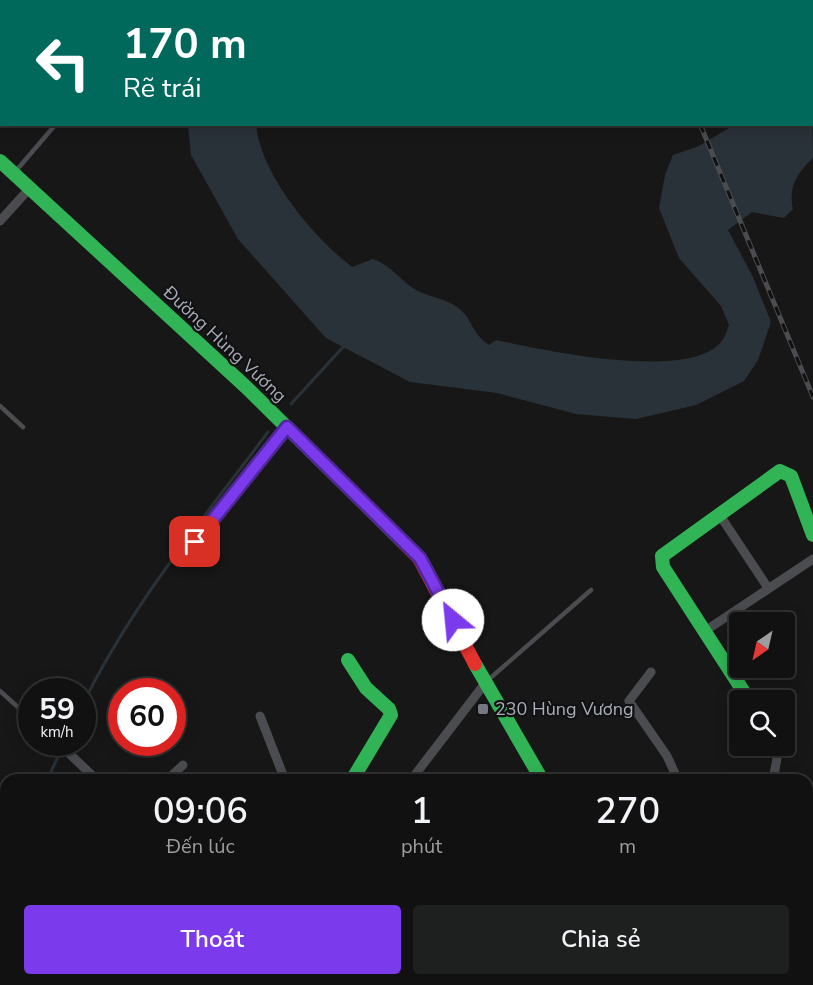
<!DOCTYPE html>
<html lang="vi">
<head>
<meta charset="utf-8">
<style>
	:root { --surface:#111; --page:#1e1f1f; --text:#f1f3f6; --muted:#9c9d9f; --line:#303131; --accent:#7c3aed }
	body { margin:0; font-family:"Nunito Sans",sans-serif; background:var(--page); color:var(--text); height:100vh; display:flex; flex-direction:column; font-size:22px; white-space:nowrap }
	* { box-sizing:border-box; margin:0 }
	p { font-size:20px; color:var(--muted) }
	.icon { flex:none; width:33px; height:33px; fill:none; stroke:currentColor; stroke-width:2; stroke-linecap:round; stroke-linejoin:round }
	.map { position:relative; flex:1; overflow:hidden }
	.drawer { position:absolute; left:0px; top:774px; width:813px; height:212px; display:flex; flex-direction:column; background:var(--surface); border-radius:18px 18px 0 0; box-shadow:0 3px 15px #0003,0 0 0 2px var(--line) }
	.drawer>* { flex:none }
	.banner { position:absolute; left:0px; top:0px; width:813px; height:126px; box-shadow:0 3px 15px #0003,0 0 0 2px var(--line); background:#00695c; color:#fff; overflow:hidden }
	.needle { width:39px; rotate:214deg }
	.controls { position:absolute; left:729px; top:612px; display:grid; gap:12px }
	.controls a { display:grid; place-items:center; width:66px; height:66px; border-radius:6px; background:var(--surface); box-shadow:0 3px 15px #0003,0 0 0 2px var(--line); font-size:30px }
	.speed { position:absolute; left:18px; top:678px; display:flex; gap:12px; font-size:30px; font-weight:700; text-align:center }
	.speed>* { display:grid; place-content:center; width:78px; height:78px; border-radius:50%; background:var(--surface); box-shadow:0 3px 15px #0003,0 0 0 2px var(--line); line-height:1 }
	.speed small { font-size:15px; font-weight:400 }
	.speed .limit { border:9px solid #d22; background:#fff; color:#111 }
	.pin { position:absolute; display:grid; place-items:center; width:51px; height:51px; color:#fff; margin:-26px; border-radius:12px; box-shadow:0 3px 9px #0006 }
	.me { position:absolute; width:66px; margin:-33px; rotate:332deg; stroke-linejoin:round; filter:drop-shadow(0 0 4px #0008) }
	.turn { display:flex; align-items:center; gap:21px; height:126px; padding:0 24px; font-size:27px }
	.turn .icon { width:78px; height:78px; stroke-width:2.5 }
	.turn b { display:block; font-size:42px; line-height:51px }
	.eta { display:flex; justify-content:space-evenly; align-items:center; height:102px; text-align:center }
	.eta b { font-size:36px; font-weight:600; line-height:42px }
	.button { display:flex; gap:12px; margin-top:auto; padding:12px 24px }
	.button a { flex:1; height:69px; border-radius:6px; background:var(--accent); color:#fff; font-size:24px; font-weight:600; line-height:69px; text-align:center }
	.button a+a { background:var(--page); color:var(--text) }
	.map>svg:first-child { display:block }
	.water { fill:#2a3239 }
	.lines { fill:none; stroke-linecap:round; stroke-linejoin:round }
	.stream { stroke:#2a3239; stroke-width:3 }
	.lane { stroke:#4b4c50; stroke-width:4.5 }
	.street { stroke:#4b4c50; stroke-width:9 }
	.fast { stroke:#30b455; stroke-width:14 }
	.jam { stroke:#e5322d; stroke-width:14 }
	.rail-casing { stroke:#4b4c4f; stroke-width:5 }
	.rail { stroke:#111113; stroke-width:3; stroke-dasharray:9; stroke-linecap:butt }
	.route-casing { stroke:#51269a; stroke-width:15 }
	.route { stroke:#7c3aed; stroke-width:10 }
	.poi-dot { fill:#757880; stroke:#111113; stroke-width:2 }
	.labels { text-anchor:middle; stroke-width:4.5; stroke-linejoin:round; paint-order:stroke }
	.street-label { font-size:18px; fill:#a8adb8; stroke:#111113 }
	.poi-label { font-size:18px; fill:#a8adb8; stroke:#111113; text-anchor:start }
</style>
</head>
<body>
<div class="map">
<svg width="813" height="985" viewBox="0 0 813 985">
	<rect width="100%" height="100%" fill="#171717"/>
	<path class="water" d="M 812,88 L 813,158 C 797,173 788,187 793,209 L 784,218 L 752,212 L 728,230 L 752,275 L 771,322 L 758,360 L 744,381 L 696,405 L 636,419 L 576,414 L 497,393 L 410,382 L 326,338 L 238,239 L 191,155 L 188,125 L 256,125 C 261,175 313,237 352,267 L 373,259 C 394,267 401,282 418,291 C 430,297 446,299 457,307 C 473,318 470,332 489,345 L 496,340 C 542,350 688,382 721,342 C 725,338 727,330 729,325 L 721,306 L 679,258 L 659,208 L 665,175 L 673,155 L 697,147 L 734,125 L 812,124 Z"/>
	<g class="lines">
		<g class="stream">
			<path d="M 291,404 L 344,346"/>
			<path d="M 82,706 C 130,607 202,520 268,432"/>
			<path d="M 47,780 L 65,742"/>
			<path d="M 0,873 L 6,862"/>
		</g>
		<g class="lane">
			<path d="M 20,0 L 21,2"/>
			<path d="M 89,0 L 90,2"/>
			<path d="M 0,18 L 2,17"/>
			<path d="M 0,86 L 2,85"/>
			<path d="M 15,172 L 56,124"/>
			<path d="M 0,406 L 23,427"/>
			<path d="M 487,681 L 591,590"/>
			<path d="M 0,691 L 31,719"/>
		</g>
		<g class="street">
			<path d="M 0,221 L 29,189"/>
			<path d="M 719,514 L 768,588"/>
			<path d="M 705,631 L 813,559"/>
			<path d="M 651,672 L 629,701 L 667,756 L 678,780"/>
			<path d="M 260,716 L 285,780"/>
			<path d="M 31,719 L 32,720"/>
			<path d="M 57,742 L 97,780"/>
			<path d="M 167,780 L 183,765"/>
			<path d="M 411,780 L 486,682"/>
			<path d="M 773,780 L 778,753 L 777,746"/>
			<path d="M 293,980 L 298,985"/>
			<path d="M 443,980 L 448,985"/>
			<path d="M 750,980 L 754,985"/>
			<path d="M 153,985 L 159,980"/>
		</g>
		<g class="fast">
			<path d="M 0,161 L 246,387 L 403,542"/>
			<path d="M 195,542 L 287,427"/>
			<path d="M 348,660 L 366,688 L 389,709 L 391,715 L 352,780"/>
			<path d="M 475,664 L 542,780"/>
			<path d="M 749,700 L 663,567 L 662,556 L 780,471 L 791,476 L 813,535"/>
			<path d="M 668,980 L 673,985"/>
		</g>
		<path class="jam" d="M 403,542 L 419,558 L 475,664"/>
		<defs>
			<g id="rail">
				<path d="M 652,0 L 652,2"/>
				<path d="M 700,124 L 813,397"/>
			</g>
		</defs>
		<use href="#rail" class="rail-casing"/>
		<use href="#rail" class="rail"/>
	</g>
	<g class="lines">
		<defs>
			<path id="route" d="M 195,542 L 287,427 L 420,558 L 453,620"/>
		</defs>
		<use href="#route" class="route-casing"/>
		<use href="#route" class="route"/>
	</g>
	<rect class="poi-dot" x="477" y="703" width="12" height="12" rx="3"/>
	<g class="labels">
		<g class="street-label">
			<text transform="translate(225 344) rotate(43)" y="6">Đường Hùng Vương</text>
		</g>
		<g class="poi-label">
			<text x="495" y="715">230 Hùng Vương</text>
		</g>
	</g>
</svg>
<div class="controls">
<a><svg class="needle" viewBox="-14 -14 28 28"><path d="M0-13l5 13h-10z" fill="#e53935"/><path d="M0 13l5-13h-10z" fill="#9c9d9f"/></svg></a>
<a><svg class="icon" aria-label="search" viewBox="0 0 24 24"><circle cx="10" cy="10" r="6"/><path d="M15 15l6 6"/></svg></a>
</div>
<div class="speed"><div>59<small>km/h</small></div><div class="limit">60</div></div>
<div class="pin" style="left:195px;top:542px;background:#d93025"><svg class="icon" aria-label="arrive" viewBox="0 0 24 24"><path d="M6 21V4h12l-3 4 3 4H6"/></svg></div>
<svg class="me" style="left:453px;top:620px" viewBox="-20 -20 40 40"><circle r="19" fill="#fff"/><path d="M0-13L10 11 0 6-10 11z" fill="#7c3aed"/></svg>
<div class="banner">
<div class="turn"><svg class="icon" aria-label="left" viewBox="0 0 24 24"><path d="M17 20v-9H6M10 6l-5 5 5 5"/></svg><div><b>170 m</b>Rẽ trái</div></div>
</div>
<section class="drawer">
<div class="eta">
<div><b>09:06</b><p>Đến lúc</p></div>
<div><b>1</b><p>phút</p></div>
<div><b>270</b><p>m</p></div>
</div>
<div class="button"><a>Thoát</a><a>Chia sẻ</a></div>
</section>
</div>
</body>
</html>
